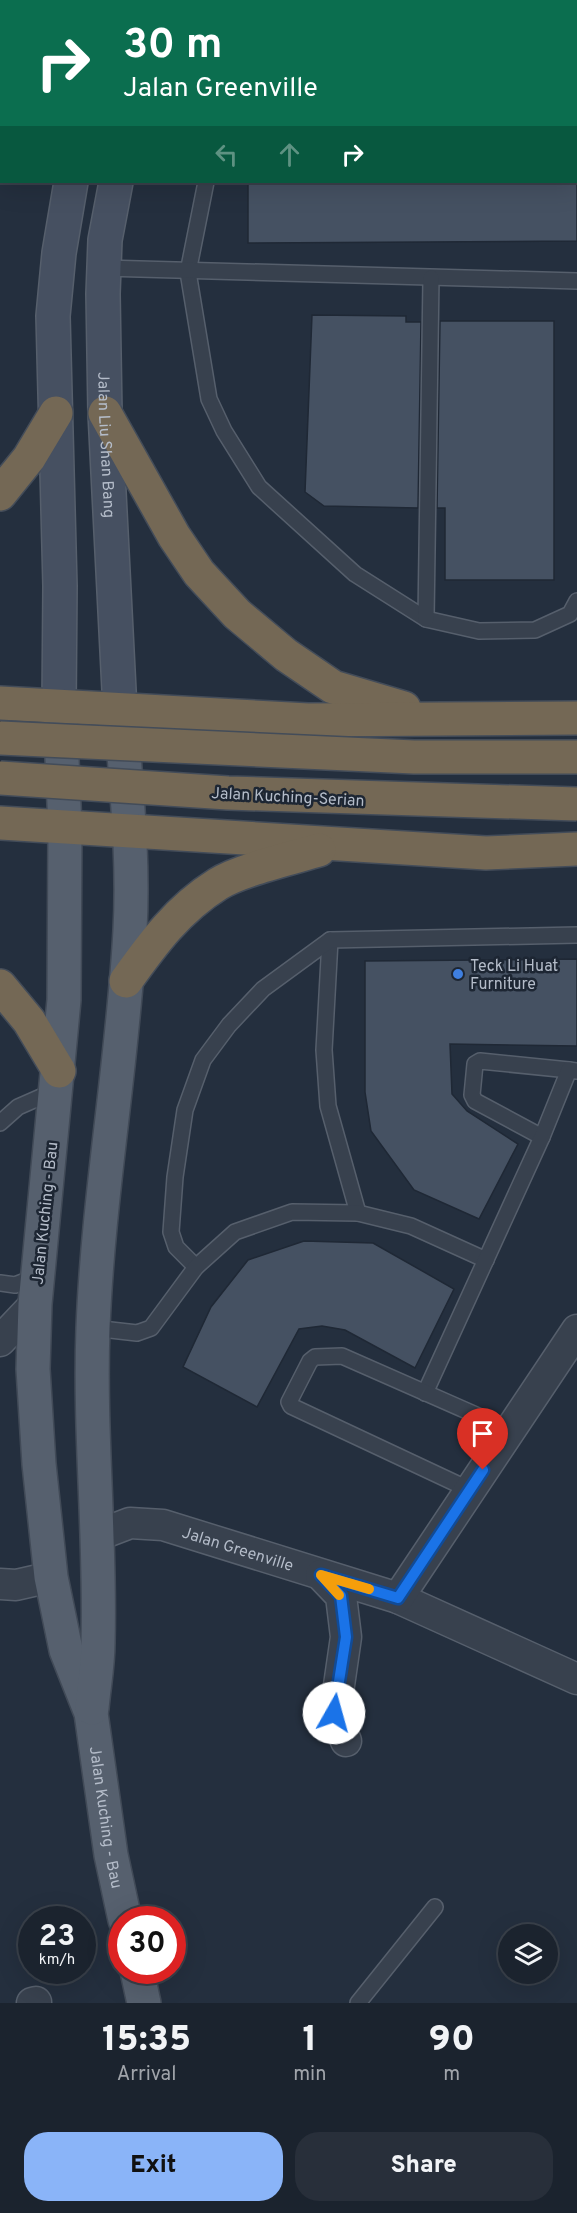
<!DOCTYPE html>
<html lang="en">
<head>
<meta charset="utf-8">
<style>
	:root { --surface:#1b232e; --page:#282f3a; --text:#f1f3f6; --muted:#a0a4aa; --line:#39404a; --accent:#8ab4f8 }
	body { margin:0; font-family:Overpass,sans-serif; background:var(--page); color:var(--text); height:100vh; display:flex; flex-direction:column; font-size:22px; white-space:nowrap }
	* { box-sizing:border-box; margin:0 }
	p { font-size:20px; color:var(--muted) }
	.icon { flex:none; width:33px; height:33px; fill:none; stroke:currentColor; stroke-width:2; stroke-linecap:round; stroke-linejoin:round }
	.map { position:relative; height:2003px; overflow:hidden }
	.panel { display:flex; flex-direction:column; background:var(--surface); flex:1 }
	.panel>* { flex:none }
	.banner { position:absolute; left:0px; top:0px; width:578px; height:183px; box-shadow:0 6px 24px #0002,0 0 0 2px var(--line); background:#0b6e4f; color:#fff; overflow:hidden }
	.tools { position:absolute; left:498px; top:1924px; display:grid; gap:12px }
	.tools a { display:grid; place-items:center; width:60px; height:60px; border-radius:50%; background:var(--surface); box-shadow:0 6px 24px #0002,0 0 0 2px var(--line); font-size:30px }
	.speed { position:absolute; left:18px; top:1906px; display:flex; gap:12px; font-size:30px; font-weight:700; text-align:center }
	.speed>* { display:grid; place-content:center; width:78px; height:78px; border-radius:50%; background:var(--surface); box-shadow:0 6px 24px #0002,0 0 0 2px var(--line); line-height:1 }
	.speed small { font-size:15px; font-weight:400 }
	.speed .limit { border:9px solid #d22; background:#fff; color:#111 }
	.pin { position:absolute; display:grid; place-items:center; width:51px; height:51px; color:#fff; margin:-62px -26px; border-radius:50% 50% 50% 0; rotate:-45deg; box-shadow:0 0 6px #0007 }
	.pin .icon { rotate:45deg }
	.me { position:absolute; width:66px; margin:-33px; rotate:7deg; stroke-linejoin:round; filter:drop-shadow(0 0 4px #0008) }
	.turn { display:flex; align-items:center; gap:21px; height:126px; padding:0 24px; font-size:27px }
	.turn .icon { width:78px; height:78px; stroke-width:2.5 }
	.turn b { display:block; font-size:42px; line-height:51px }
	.lanes { display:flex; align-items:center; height:57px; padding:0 24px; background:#0003; justify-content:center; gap:30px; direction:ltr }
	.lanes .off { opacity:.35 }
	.eta { display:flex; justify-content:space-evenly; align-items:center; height:102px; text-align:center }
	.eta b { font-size:36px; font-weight:800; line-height:42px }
	.button { display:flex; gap:12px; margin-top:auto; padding:12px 24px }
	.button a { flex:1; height:69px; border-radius:24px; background:var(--accent); color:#111; font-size:24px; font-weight:800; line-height:69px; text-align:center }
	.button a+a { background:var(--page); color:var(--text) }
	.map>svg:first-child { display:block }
	.building { fill:#455162; stroke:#1f2835; stroke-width:1.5 }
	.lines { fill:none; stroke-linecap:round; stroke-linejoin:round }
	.lane-casing { stroke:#565f6c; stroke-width:18 }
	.street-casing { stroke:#565f6c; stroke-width:33 }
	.secondary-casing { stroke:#565f6c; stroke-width:36 }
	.primary-casing { stroke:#414a57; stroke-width:36 }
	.highway-casing { stroke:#434c59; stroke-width:36 }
	.lane { stroke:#38414e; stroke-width:15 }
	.street { stroke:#38414e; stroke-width:30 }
	.secondary { stroke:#465061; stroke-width:33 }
	.primary { stroke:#56606e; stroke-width:33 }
	.highway { stroke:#746855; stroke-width:33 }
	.highway-bridge-casing { stroke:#434c59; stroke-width:36; stroke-linecap:butt }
	.highway-bridge { stroke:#746855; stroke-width:33 }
	.route-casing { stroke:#114b97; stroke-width:15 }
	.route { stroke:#1a73e8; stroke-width:10 }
	.slow { stroke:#f59e0b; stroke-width:10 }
	.shop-dot { fill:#3f7fe0; stroke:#1d2633; stroke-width:2 }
	.labels { text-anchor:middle; stroke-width:5; stroke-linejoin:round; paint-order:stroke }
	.street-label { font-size:16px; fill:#b4bcc9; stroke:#1d2633 }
	.poi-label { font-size:16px; fill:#b4bcc9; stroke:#1d2633; text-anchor:start }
</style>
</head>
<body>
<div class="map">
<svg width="577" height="2003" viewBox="0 0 577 2003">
	<rect width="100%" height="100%" fill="#242f3e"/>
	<g class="building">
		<path d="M 248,182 L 577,182 L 577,241 L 248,243 Z"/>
		<path d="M 312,315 L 406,316 L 406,322 L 421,322 L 418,508 L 324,506 L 305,492 Z"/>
		<path d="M 440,321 L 554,321 L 554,580 L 445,580 L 445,508 L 437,508 Z"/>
		<path d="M 577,959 L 577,1046 L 450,1044 L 452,1094 L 467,1111 L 518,1144 L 479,1219 L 414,1190 L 371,1131 L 365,1092 L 365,961 Z"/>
		<path d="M 304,1241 L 373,1243 L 454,1289 L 415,1368 L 345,1330 L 322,1326 L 299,1329 L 257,1407 L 183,1367 L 211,1307 L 248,1260 Z"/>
	</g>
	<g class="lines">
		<defs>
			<g id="lane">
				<path d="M 576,7 L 577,7"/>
				<path d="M 576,147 L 577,147"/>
				<path d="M 0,155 L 2,155"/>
				<path d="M 206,182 L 188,272 L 209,399 L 224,431 L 259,487 L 355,574 L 426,619 L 479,631 L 535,630 L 570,614 L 577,601"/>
				<path d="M 104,268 L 577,281"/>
				<path d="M 426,619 L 431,278"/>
				<path d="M 330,940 L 324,1050 L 328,1106 L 358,1213"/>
				<path d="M 0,1123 L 18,1107 L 43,1096 L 56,1101"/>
				<path d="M 542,1137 L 475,1101 L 472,1095 L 475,1064 L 480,1061 L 569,1070"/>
				<path d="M 196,1267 L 176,1247 L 171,1232 L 175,1177 L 185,1110 L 203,1060 L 229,1025 L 263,989 L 330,940 L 577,935"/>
				<path d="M 0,1283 L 15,1285 L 38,1276"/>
				<path d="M 93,1328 L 137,1333 L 151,1328 L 196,1267 L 235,1232 L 292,1212 L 358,1213 L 411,1226 L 486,1260"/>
				<path d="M 425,1393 L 542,1137 L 569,1070 L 577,1071"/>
				<path d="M 470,1490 L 291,1406 L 289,1402 L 310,1361 L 315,1357 L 342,1356 L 510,1430"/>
				<path d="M 358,2003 L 435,1907"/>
			</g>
			<g id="street">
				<path d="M 0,1341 L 35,1304"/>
				<path id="s1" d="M 96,1536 L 130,1523 L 163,1525 L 398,1598 L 577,1679"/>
				<path d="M 321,1575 L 341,1596 L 346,1637 L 335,1713 L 346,1741"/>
				<path d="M 0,1584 L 16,1585 L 51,1577"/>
				<path d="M 398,1598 L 577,1330"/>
				<path d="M 32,2003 L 36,2002"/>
			</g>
			<g id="secondary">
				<path d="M 103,2 L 103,0"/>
				<path d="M 160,2 L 164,0"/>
				<path id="s2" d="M 116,182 L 105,240 L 103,294 L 105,413 L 120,710"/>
				<path d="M 59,706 L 60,586 L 53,316 L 59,253 L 71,182"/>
			</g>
			<g id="primary">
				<path id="s3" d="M 60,714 L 65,827 L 64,1000 L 35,1304 L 33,1369 L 39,1464 L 51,1577 L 66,1650 L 91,1713 L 111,1855 L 125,1920"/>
				<path d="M 92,1708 C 94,1686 98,1665 98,1643 C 101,1538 89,1433 93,1328 C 98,1195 123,1063 130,930 C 134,858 126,787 121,715"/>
				<path d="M 137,1971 L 144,2003"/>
			</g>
			<g id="highway">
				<path d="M 105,413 L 174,536 L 199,573 L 237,614 L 286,655 L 333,687 L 404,708"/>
				<path d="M 0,494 L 29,458 L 56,413"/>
				<path d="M 0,703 L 308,720 L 577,718"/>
				<path d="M 0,823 L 486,853 L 577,849"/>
				<path d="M 126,981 C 153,943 178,909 218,884 C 240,870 292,858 319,850"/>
				<path d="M 0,986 L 29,1021 L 59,1071"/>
			</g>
		</defs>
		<use href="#lane" class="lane-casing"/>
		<use href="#street" class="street-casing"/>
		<use href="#secondary" class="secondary-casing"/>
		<use href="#primary" class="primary-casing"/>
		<use href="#highway" class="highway-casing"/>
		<use href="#lane" class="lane"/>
		<use href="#street" class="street"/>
		<use href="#secondary" class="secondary"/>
		<use href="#primary" class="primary"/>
		<use href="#highway" class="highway"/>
		<defs>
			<g id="highway-bridge">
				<path d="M 0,738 L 414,757 L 577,757"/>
				<path d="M 0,778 L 228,793 L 577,804"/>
			</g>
		</defs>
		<use href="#highway-bridge" class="highway-bridge-casing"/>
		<use href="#highway-bridge" class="highway-bridge"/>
	</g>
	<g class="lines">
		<defs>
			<path id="route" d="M 334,1713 L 346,1637 L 341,1596 L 321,1575 L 398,1598 L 483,1470"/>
		</defs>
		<use href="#route" class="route-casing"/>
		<use href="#route" class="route"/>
		<path class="slow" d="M 339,1595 L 321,1575 L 369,1589"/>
	</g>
	<circle class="shop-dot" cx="458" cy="974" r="6"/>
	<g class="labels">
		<g class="street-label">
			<text dy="6" stroke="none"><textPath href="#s2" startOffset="264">Jalan Liu Shan Bang</textPath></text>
			<text transform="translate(288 796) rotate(3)" y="6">Jalan Kuching-Serian</text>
			<text transform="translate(44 1213) rotate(-84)" y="6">Jalan Kuching - Bau</text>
			<text dy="6" stroke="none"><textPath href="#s1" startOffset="148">Jalan Greenville</textPath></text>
			<text dy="6" stroke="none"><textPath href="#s3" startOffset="1113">Jalan Kuching - Bau</textPath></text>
		</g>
		<g class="poi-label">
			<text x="470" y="971">Teck Li Huat<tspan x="470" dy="18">Furniture</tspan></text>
		</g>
	</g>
</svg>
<div class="tools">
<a><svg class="icon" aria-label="layers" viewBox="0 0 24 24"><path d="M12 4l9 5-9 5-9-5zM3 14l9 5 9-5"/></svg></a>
</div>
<div class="speed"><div>23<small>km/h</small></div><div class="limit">30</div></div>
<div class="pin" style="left:483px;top:1470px;background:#d93025"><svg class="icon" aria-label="arrive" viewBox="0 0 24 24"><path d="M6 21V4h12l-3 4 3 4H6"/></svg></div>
<svg class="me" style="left:334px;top:1713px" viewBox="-20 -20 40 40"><circle r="19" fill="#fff"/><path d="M0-13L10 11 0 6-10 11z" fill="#1a73e8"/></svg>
<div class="banner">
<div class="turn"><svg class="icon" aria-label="right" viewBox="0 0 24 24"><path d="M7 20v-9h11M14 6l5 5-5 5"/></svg><div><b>30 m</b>Jalan Greenville</div></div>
<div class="lanes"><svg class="icon off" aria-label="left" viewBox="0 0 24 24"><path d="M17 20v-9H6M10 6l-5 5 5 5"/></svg><svg class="icon off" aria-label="ahead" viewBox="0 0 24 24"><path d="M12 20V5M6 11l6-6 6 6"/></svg><svg class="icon" aria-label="right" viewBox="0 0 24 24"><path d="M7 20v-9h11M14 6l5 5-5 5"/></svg></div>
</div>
</div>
<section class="panel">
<div class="eta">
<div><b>15:35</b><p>Arrival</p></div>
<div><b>1</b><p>min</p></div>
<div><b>90</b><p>m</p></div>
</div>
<div class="button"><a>Exit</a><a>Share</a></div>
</section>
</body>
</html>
